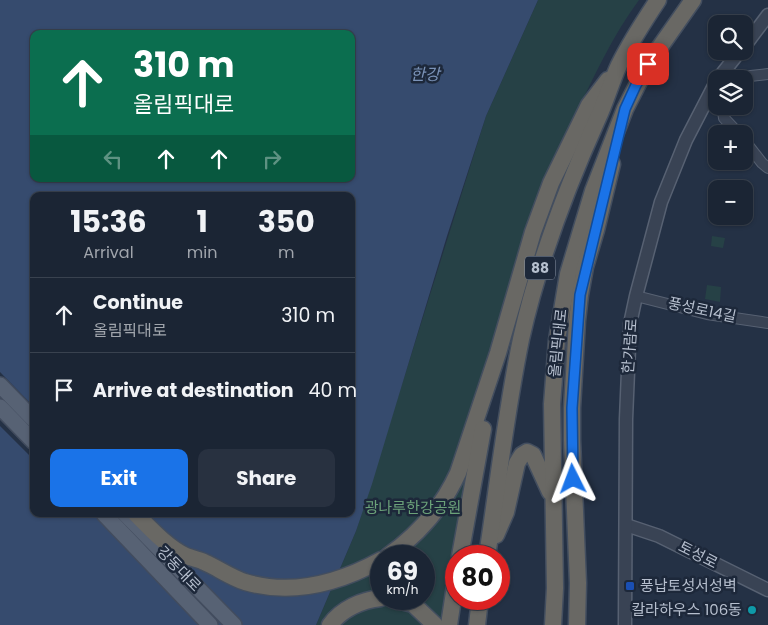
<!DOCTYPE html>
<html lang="en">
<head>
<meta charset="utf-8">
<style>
	:root { --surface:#1b2534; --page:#283140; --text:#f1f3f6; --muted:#a0a5ac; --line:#39424f; --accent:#1a73e8 }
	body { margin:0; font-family:Poppins,"Noto Sans KR",sans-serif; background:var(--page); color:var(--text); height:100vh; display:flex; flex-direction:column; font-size:19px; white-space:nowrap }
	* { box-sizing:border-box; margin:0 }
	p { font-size:16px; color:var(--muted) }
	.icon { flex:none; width:28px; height:28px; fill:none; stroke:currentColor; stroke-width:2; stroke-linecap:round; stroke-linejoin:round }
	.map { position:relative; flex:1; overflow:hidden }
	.side { position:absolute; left:30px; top:192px; width:325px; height:325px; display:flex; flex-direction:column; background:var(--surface); border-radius:10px; box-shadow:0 1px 4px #0004,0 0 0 1px var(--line) }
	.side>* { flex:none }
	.banner { position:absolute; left:30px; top:30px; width:325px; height:152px; border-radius:10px; box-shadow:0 1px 4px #0004,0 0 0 1px var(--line); background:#0b6e4f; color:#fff; overflow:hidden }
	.fabs { position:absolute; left:708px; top:15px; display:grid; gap:10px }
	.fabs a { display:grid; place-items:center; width:45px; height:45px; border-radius:10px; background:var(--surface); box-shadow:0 1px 4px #0004,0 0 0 1px var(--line); font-size:25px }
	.speed { position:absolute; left:370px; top:545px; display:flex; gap:10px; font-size:25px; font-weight:700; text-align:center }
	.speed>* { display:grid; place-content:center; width:65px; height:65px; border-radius:50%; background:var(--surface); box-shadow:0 1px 4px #0004,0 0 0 1px var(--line); line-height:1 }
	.speed small { font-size:12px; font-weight:400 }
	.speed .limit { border:8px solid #d22; background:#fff; color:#111 }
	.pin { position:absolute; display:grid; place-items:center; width:42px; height:42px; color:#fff; margin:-21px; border-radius:10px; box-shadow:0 2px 8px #0006 }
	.me { position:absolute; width:55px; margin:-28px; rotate:357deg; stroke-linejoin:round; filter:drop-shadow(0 0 4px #0008) }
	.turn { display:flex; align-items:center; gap:18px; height:105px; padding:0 20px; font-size:22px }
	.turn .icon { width:65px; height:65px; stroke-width:2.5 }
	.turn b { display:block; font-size:35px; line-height:42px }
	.lanes { display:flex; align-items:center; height:48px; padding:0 20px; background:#0003; justify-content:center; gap:25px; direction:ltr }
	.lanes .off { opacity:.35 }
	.eta { display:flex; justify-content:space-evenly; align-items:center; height:85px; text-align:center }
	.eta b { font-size:30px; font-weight:700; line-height:35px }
	.action { display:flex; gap:10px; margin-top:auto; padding:10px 20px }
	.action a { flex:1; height:58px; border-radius:10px; background:var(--accent); color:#fff; font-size:20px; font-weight:700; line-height:58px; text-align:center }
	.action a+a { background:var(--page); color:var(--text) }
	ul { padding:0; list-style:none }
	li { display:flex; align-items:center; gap:15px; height:75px; padding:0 20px; border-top:1px solid var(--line) }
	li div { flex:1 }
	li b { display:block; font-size:19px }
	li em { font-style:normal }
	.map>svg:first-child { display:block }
	.green { fill:#264146; fill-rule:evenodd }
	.water { fill:#364b6e; fill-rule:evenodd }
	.pier { fill:#243145 }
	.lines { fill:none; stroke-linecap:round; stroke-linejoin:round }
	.minor-casing { stroke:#576172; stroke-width:12 }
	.tertiary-casing { stroke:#576172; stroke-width:15 }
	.primary-casing { stroke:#424c5e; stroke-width:18 }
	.trunk-casing { stroke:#434e5f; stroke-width:19 }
	.minor { stroke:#394354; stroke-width:10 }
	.tertiary { stroke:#394354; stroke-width:12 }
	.primary { stroke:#576274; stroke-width:15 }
	.trunk { stroke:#696864; stroke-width:16 }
	.route-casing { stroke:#114b97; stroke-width:12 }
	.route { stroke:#1a73e8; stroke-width:9 }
	.transit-dot { fill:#1a4fb4; stroke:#1d283a; stroke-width:2 }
	.culture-dot { fill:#0f9aa8; stroke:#1d283a; stroke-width:2 }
	.labels { text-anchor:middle; stroke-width:5; stroke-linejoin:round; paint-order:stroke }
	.shield { fill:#1d283a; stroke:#8892a2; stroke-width:1 }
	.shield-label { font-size:14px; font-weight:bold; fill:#b6bfce }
	.street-label { font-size:15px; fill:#b6bfce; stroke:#1d283a }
	.park-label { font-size:15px; fill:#6ba179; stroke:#1d283a }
	.poi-label { font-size:15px; fill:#b6bfce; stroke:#1d283a; text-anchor:start }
	.water-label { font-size:16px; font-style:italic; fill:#7b93b8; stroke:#1d283a }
</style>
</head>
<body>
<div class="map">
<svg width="768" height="625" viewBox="0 0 768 625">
	<rect width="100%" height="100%" fill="#243145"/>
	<g class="green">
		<path d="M 538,0 L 639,0 C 613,35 594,76 575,116 C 558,152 540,189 527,227 C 485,356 463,491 443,625 L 316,625 L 356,531 L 486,116 ZM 381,556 L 424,556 L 424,599 L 381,599 Z"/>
		<path d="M 712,236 L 725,238 L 723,248 L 711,246 Z"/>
		<path d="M 707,285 L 721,287 L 720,302 L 705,299 Z"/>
	</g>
	<path class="water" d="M 0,0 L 538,0 L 486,116 L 447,236 L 372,484 L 356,531 L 316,625 L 0,625 ZM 34,34 L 351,34 L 351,179 L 34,179 ZM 34,196 L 351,196 L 351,514 L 34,514 Z"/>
	<path class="pier" d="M 0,372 L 34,407 L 34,460 L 0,426 Z"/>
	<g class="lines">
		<defs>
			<g id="minor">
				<path d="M 723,79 L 768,74"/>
				<path d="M 722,106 L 724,118 L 739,134"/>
				<path d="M 744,140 L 762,163 L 768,168"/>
				<path d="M 636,296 L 707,314 L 768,323"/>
			</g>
			<g id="tertiary">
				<path d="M 744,47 L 768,15"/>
				<path d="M 718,79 L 740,51"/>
				<path d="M 626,525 L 659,536 L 768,590"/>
				<path d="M 625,625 L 626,419 L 630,324 L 636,296 L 661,202 L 686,140 L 716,82"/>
			</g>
			<g id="primary">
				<path d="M 0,385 L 34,420"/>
				<path d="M 0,407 L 34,442"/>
				<path d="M 104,514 L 210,625"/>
				<path d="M 125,514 L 234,625"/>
			</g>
			<g id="trunk">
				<path d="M 136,514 C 150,528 167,547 186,556 C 191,558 198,559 204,562 C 218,568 230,577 245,582 C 292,596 339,583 381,560"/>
				<path d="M 496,535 L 506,512 L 517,463 L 522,455 L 527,452 L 533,455 L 550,492"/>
				<path d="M 388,556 C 419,534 442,508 458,473 L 498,353 L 533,232 L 551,183 L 589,105 L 608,80"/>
				<path d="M 460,556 L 483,429"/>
				<path d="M 487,556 C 498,484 506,411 521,339 C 538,263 566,189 598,118 C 606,101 611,82 619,65 C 630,43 644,21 658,0"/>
				<path d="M 393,599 L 413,604 L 435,625"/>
				<path d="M 330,625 C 341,609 362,600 381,598"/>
				<path d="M 449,625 L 456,579"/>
				<path d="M 477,625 L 480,599"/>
				<path d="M 553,625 L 555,588 L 552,404 L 557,340 L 568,274 L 593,191 L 625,109 L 648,64 L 693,0"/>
				<path d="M 577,625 L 578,583 L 572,440 L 572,408 L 577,321 L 580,295 L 585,267 L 596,230 L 612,164"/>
			</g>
		</defs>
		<use href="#minor" class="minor-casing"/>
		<use href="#tertiary" class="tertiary-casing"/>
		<use href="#primary" class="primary-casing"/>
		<use href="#trunk" class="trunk-casing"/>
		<use href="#minor" class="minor"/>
		<use href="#tertiary" class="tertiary"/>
		<use href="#primary" class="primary"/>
		<use href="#trunk" class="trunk"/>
	</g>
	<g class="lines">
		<defs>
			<path id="route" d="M 573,479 L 572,408 L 580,295 L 625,109 L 636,85 L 648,64"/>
		</defs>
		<use href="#route" class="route-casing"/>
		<use href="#route" class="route"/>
	</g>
	<rect class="transit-dot" x="625" y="581" width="10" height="10" rx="2.5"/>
	<circle class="culture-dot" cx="752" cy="610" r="5"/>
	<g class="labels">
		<rect class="shield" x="525" y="256.5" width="30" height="23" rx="4"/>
		<g class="shield-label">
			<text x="540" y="273">88</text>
		</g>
		<g class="street-label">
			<text transform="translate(702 310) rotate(12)" y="5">풍성로14길</text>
			<text transform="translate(558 343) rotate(-84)" y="5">올림픽대로</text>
			<text transform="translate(630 346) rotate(-86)" y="5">한가람로</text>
			<text transform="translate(698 555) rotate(27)" y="5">토성로</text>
			<text transform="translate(179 569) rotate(46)" y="5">강동대로</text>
		</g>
		<g class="park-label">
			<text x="413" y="513">광나루한강공원</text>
		</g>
		<g class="poi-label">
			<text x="640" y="591">풍납토성서성벽</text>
			<text x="742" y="615" text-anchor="end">칼라하우스 106동</text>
		</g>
		<g class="water-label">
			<text x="425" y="80">한강</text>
		</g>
	</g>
</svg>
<div class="fabs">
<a><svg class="icon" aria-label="search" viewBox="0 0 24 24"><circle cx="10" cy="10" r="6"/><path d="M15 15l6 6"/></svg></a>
<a><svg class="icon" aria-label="layers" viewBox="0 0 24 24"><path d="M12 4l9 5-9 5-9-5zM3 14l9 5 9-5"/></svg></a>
<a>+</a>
<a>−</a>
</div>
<div class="speed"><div>69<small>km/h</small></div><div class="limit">80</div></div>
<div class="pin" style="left:648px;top:64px;background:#d93025"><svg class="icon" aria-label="arrive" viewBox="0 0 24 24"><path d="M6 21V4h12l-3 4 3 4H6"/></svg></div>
<svg class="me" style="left:573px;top:479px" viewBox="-20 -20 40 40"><path d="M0-17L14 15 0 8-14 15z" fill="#1a73e8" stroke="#fff" stroke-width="4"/></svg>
<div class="banner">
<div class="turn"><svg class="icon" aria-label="ahead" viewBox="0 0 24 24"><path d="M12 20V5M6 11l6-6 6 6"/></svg><div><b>310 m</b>올림픽대로</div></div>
<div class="lanes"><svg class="icon off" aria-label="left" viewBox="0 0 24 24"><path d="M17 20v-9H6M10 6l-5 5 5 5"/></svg><svg class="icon" aria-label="ahead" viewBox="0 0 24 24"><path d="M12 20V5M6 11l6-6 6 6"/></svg><svg class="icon" aria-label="ahead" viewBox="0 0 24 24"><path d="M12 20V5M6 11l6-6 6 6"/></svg><svg class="icon off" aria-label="right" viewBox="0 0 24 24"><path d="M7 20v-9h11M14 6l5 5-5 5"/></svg></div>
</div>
<section class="side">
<div class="eta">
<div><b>15:36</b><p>Arrival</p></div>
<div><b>1</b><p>min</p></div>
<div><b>350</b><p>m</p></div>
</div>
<ul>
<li><svg class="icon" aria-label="ahead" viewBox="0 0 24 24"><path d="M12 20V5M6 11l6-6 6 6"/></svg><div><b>Continue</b><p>올림픽대로</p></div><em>310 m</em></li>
<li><svg class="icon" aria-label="arrive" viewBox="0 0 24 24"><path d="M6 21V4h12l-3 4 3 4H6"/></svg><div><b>Arrive at destination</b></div><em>40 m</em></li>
</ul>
<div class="action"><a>Exit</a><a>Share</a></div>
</section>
</div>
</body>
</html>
